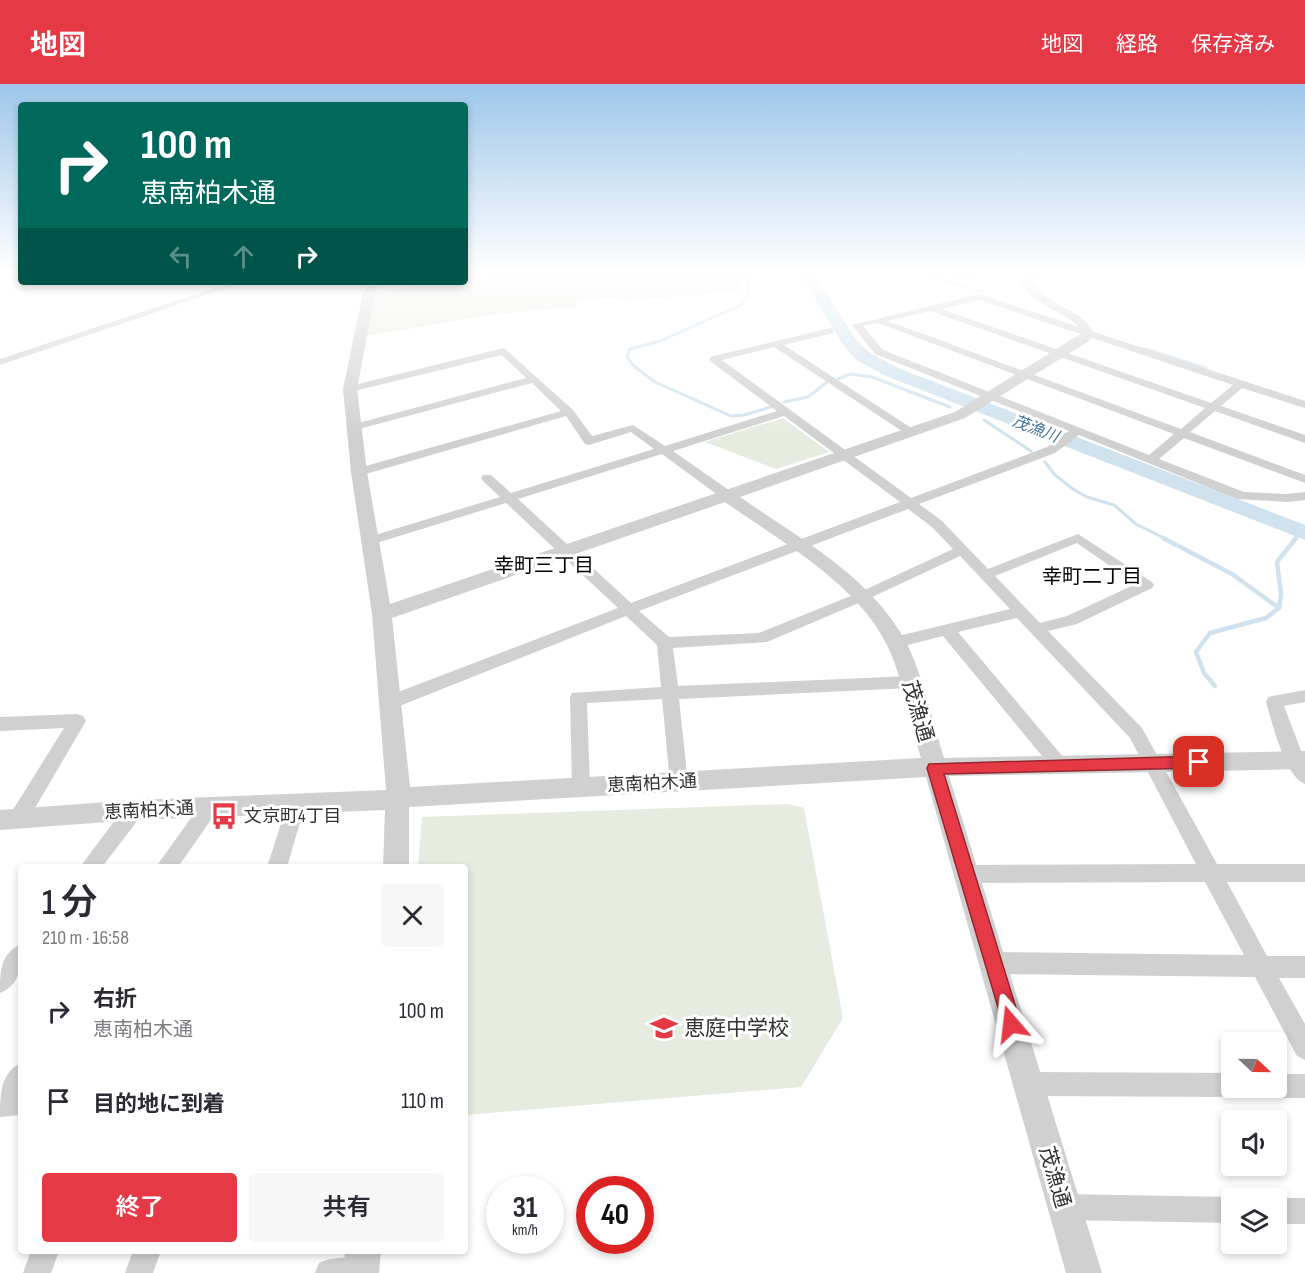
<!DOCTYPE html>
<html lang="ja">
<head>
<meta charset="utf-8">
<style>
	:root { --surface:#fff; --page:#f7f7f7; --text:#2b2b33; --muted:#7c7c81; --accent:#e63946 }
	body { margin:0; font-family:"Sofia Sans Condensed","Noto Sans JP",sans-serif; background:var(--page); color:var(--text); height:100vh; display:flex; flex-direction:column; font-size:22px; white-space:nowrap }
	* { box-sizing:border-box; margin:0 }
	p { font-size:20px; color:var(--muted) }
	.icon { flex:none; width:33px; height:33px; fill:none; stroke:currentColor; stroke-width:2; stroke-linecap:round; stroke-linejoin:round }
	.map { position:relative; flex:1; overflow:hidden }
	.drawer { position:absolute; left:18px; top:780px; width:450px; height:390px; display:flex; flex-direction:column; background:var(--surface); border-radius:6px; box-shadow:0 3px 9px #0003 }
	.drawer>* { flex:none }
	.top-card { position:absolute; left:18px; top:18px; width:450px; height:183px; border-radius:6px; box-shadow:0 3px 9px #0003; background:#00695c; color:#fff; overflow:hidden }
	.needle { width:39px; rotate:112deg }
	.fabs { position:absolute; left:1221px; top:948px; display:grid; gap:12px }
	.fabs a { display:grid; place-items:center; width:66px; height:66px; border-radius:6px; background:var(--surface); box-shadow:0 3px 9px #0003; font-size:30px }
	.speed { position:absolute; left:486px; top:1092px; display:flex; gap:12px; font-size:30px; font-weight:700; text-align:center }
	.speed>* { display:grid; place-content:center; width:78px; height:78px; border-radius:50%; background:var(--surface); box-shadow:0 3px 9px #0003; line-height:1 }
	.speed small { font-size:15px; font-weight:400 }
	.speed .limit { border:9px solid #d22; background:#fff; color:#111 }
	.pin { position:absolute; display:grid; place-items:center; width:51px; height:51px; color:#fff; margin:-26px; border-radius:12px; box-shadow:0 3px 9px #0006 }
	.me { position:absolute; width:66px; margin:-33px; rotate:343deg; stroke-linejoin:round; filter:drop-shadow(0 0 4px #0008) }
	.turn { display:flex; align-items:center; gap:21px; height:126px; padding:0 24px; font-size:27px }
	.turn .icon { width:78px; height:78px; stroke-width:2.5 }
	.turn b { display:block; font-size:42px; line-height:51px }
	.lanes { display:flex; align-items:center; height:57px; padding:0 24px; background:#0003; justify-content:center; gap:30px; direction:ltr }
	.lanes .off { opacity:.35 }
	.round { display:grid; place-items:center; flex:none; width:63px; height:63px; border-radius:6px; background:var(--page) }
	.head { display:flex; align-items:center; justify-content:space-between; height:102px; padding:0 24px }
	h1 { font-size:36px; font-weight:600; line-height:45px }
	.action { display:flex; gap:12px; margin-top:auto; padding:12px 24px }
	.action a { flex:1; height:69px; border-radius:6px; background:var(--accent); color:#fff; font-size:24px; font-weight:600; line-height:69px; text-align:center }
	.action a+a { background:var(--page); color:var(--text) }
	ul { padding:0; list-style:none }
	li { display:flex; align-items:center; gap:18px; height:90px; padding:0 24px }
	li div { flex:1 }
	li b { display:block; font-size:22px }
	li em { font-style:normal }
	header { display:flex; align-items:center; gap:36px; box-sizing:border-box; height:84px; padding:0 30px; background:var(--accent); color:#fff }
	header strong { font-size:28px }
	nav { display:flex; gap:33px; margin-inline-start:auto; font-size:21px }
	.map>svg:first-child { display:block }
	.green { fill:#e6ecdf }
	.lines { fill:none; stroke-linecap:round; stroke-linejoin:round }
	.stream-far1 { stroke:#cfe2ee; stroke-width:3 }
	.stream { stroke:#cfe2ee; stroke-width:4.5 }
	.river { fill:#cfe2ee; fill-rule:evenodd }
	.minor { fill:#d0d0d0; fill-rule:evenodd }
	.tertiary { fill:#d0d0d0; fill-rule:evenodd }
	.route { fill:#e63946; stroke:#96252e; stroke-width:1.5 }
	.labels { text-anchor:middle; stroke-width:6; stroke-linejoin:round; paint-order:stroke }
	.far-water-label { font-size:16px; font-style:italic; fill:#3f7597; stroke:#fff }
	.street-label { font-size:18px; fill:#333; stroke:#fff }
	.poi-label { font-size:18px; fill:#333; stroke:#fff; text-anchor:start }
	.neighbourhood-label { font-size:20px; fill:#000; stroke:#fff }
	.near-street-label { font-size:21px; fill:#333; stroke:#fff }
	.near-poi-label { font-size:21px; fill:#333; stroke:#fff; text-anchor:start }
</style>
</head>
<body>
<header>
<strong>地図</strong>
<nav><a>地図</a><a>経路</a><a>保存済み</a></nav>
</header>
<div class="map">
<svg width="1305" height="1189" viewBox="0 0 1305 1189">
	<rect width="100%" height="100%" fill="#fff"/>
	<g class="green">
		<path d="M 533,188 L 742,188 L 740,207 L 623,217 L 623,213 L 578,216 L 576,223 L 497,230 L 367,252 L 374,208 Z"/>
		<path d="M 932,188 L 990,188 L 968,199 Z"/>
		<path d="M 783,334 L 829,368 L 776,385 L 705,358 Z"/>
		<path d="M 788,720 L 804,724 L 843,934 L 801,1003 L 465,1031 L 465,783 L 418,783 L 422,733 Z"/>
	</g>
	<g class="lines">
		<g class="stream-far1">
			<path d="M 750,188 L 748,211 L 741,221 L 660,257 L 630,265 L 627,273 L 634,282 L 655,298 L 731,332 L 744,331 L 771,323"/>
			<path d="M 919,188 L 980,208 L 985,213"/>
			<path d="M 1142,264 L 1206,284"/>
			<path d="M 838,295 L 851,290 L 872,293 L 950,323"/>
			<path d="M 784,318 L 808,313 L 827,298"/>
			<path d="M 984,336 L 1031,367"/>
			<path d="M 1045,378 L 1055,391 L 1073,405 L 1087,413 L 1114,421 L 1136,440 L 1166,455"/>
			<path d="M 1294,455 L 1301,447"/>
		</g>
		<g class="stream">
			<path d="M 1163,454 L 1232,490 L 1279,524"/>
			<path d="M 1215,602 L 1204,589 L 1196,568 L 1210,549 L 1266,534 L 1279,524 L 1281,510 L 1277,478 L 1296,454"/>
		</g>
		<path class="river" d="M 799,188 L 813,188 L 854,253 L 867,267 L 898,284 L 1305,441 L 1305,456 L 886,292 L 855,275 L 842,259 Z"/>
		<g class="minor">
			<path d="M 232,198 L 245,198 L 0,281 L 0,275 Z"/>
			<path d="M 979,210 L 1305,317 L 1305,324 L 1242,304 L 1221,322 L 1305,351 L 1305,359 L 1215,327 L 1190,348 L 1305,391 L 1305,399 L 1184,354 L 1159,375 L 1244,408 L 1287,410 L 1305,408 L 1305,416 L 1287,418 L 1237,415 L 1079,351 L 1055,369 L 919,420 L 942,437 L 988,485 L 1078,450 L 1152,498 L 1154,501 L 1152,504 L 1077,540 L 1048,547 L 1142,644 L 1217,780 L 1305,780 L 1305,798 L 1227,798 L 1267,872 L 1305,872 L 1305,894 L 1279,894 L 1305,940 L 1305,976 L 1297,972 L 1255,893 L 993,890 L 985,887 L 982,879 L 985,871 L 993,868 L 1244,871 L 1205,798 L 966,799 L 959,796 L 956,790 L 959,784 L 966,781 L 1196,780 L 1130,654 L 1017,534 L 958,548 L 1064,674 L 1067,679 L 1064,684 L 1058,686 L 1052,684 L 943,552 L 896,564 L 890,562 L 888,558 L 890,554 L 1010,525 L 960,472 L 868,515 L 767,558 L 673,564 L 678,602 L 910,592 L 916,594 L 918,598 L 916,602 L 910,604 L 679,615 L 688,698 L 686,703 L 679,706 L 672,703 L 670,698 L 662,615 L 587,619 L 590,702 L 588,707 L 581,710 L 574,707 L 572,702 L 570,613 L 572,609 L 661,603 L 657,561 L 626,532 L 397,623 L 391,624 L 385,623 L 383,618 L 385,613 L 618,524 L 506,419 L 370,461 L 363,457 L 365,454 L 500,413 L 483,397 L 481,394 L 483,391 L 491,391 L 511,409 L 654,365 L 631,348 L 589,361 L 585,360 L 566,332 L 359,392 L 355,391 L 353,388 L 355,385 L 561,327 L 532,299 L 355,346 L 349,343 L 351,341 L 526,294 L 502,271 L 350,308 L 346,307 L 346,303 L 504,264 L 573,326 L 592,352 L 633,341 L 665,362 L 777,327 L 710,277 L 710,273 L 830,244 L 833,245 L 833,249 L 784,261 L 916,347 L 916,351 L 908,351 L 774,263 L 722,276 L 911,414 L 1047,363 L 1069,347 L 875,270 L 852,241 ZM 979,216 L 1233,301 L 1211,319 L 941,225 ZM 930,227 L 1205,324 L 1181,345 L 888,237 ZM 878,239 L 1174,350 L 1149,371 L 883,266 L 863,242 ZM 784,332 L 900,418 L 631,519 L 518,415 L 662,370 L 723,415 L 733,415 L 734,412 L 733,409 L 673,367 ZM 908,425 L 932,443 L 953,465 L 858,509 L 759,549 L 669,553 L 639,527 ZM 1077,459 L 1136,500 L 1067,532 L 1040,539 L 995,492 Z"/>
			<path d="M 1305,606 L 1305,618 L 1284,622 L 1305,677 L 1305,700 C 1285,693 1272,638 1266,618 L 1268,613 Z"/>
			<path d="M 77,630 L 83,632 L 86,637 L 25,741 L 18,743 L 11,741 L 8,735 L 11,729 L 64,644 L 0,647 L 0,633 Z"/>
			<path d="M 296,713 L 303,715 L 305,721 L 287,783 L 267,783 L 287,721 L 289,715 Z"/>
			<path d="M 210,715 L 217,717 L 220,723 L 178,783 L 156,783 L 203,717 Z"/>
			<path d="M 134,718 L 141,720 L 144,726 L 141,732 L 102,783 L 80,783 L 127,720 Z"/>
			<path d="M 21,860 C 21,881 22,900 0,909 C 0,888 0,870 21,860 Z"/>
			<path d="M 21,979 L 21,1031 L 0,1033 C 0,1011 0,989 21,979 Z"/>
			<path d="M 1030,988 L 1232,989 L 1232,1004 L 1243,1004 L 1241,1010 L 1232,1013 L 1030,1012 L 1021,1009 L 1018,1000 L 1021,991 Z"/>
			<path d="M 1276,990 L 1305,990 L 1305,1014 L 1276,1014 L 1267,1011 L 1264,1004 L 1276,1004 Z"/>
			<path d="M 1063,1110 L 1232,1113 L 1237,1114 L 1232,1114 L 1232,1139 L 1063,1136 L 1054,1132 L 1050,1123 L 1054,1114 Z"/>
			<path d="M 1274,1114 L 1305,1114 L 1305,1140 L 1276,1140 L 1276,1114 Z"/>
			<path d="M 31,1167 L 59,1167 L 51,1189 L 23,1189 Z"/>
			<path d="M 133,1167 L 161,1167 L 153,1189 L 125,1189 Z"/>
			<path d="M 361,1172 L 371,1176 L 375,1186 L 374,1189 L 315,1189 L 319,1179 L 329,1175 Z"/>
		</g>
		<g class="tertiary">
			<path d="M 1028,188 L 1038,188 L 1033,198 C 1047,223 1081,223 1094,249 L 1089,257 L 965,334 L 740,413 C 799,454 869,491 905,556 C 922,588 933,638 944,674 L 1305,667 L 1305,685 L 949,692 L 1102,1189 L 1066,1189 L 926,693 L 409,723 L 409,783 L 383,783 L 385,726 L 134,736 L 0,746 L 0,726 L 134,716 L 386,706 L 372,530 L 351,388 L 343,305 L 363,209 L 369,198 L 381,198 L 375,209 L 357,305 L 367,388 L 390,520 L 955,328 L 1082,249 C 1071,226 1038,228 1021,198 ZM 725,418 C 780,457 855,498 886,559 C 902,590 911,641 921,674 L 410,703 L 392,534 Z"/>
			<path d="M 345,1167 L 381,1167 L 379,1189 L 343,1189 Z"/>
		</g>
	</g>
	<linearGradient id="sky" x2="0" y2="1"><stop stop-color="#9ec6ea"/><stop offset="0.53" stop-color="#fff"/><stop offset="1" stop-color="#fff" stop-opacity="0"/></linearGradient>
	<rect width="1305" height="354" fill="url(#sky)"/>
	<path class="route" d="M 1199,672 L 1204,674 L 1207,678 L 1204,682 L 1199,684 L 944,690 L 1021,940 L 1018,947 L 1011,949 L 1005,947 L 927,684 L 929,680 Z"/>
	<defs>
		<symbol id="bus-bare" viewBox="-9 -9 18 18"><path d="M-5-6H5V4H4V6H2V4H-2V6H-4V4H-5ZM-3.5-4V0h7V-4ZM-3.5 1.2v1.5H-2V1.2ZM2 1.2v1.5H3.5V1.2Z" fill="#e63946" stroke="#fff" stroke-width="2.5" paint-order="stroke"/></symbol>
		<symbol id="school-bare" viewBox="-9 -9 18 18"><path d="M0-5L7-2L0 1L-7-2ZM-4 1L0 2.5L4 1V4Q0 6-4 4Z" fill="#e63946" stroke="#fff" stroke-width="2.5" paint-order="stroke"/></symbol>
	</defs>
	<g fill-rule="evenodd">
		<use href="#bus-bare" x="205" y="713" width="38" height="38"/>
		<use href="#school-bare" x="645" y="925" width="38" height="38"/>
	</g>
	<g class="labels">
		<g class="far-water-label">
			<text transform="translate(1036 344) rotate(21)" y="6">茂漁川</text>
		</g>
		<g class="street-label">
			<text transform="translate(652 699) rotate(-3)" y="6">恵南柏木通</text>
			<text transform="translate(149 726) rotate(-3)" y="6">恵南柏木通</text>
		</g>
		<g class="poi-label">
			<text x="244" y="738">文京町4丁目</text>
		</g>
		<g class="neighbourhood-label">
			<text x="544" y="488">幸町三丁目</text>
			<text x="1092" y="499">幸町二丁目</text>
		</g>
		<g class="near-street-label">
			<text transform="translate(918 627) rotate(74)" y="7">茂漁通</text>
			<text transform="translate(1055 1093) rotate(74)" y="7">茂漁通</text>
		</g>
		<g class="near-poi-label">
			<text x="684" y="951">恵庭中学校</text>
		</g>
	</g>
</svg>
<div class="fabs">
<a><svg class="needle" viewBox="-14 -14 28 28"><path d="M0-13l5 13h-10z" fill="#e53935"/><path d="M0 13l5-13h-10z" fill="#7c7c81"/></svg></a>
<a><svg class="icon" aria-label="sound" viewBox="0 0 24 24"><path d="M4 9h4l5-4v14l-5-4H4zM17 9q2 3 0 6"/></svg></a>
<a><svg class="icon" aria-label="layers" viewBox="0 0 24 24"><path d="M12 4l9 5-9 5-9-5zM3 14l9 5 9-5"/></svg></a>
</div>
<div class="speed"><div>31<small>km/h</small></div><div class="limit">40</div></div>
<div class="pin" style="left:1199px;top:678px;background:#d93025"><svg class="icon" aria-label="arrive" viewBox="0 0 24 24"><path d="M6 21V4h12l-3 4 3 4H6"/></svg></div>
<svg class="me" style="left:1011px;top:940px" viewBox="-20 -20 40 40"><path d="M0-17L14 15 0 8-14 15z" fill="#e63946" stroke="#fff" stroke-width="4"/></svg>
<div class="top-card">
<div class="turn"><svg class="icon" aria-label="right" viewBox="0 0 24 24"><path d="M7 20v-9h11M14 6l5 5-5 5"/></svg><div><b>100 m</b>恵南柏木通</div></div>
<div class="lanes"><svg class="icon off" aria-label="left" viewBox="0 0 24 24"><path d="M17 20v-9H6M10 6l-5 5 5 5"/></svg><svg class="icon off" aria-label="ahead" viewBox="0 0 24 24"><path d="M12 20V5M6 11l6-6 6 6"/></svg><svg class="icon" aria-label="right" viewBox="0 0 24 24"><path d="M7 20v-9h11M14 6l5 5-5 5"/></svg></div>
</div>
<section class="drawer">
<div class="head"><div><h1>1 分</h1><p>210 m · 16:58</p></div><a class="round"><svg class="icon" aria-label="close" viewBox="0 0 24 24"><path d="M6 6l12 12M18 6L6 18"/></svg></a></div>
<ul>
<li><svg class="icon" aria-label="right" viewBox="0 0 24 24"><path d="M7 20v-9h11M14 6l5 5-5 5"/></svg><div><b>右折</b><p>恵南柏木通</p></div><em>100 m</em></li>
<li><svg class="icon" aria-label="arrive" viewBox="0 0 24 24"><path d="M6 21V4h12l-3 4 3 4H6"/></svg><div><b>目的地に到着</b></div><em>110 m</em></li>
</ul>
<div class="action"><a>終了</a><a>共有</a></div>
</section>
</div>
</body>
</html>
